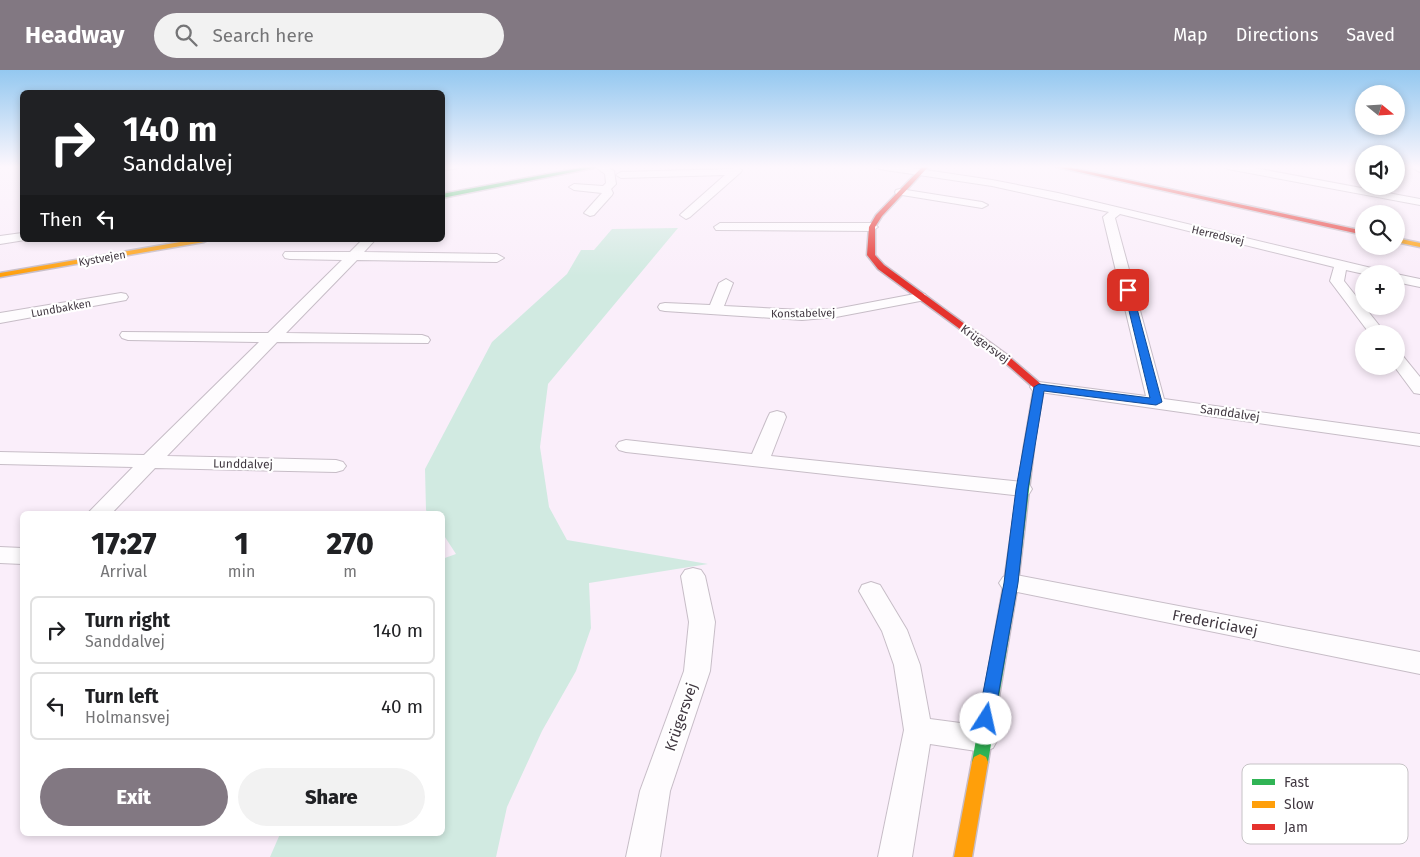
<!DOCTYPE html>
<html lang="en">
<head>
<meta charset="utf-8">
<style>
	:root { --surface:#fff; --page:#f2f2f2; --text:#202124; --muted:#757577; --line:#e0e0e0; --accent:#827882 }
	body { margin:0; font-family:"Fira Sans",sans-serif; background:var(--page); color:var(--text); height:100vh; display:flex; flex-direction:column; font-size:19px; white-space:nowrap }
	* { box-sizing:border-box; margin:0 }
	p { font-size:16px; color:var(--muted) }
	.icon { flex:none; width:28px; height:28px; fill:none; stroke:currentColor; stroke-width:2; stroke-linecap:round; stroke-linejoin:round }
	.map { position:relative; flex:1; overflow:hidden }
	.sheet { position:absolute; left:20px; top:441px; width:425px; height:325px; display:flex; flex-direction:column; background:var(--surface); border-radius:8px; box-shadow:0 2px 8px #0003 }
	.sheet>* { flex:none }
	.banner { position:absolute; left:20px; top:20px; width:425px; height:152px; border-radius:8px; box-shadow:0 2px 8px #0003; background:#202124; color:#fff; overflow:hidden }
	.needle { width:32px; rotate:108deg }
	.tools { position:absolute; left:1355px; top:15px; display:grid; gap:10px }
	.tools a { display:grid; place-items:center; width:50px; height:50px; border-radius:50%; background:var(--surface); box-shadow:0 2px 8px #0003; font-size:25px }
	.pin { position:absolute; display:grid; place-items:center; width:42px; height:42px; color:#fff; margin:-21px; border-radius:10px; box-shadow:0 2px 8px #0006 }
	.me { position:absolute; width:55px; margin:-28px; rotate:10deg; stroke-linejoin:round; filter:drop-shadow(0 0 4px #0008) }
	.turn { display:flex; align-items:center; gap:18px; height:105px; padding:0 20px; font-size:22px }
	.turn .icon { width:65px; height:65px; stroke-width:2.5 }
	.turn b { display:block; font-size:35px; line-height:42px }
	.then { display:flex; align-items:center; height:48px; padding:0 20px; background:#0003; gap:10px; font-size:19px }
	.eta { display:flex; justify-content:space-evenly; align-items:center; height:85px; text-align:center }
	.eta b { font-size:30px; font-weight:800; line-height:35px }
	.cta { display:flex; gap:10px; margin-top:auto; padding:10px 20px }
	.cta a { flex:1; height:58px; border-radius:30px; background:var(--accent); color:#fff; font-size:20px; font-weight:800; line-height:58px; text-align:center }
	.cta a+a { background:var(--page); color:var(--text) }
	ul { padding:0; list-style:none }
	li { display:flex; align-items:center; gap:15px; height:68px; margin:0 10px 8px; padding:0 10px; border:2px solid var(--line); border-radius:8px }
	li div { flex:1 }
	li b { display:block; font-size:19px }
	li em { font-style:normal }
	header { display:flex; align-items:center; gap:30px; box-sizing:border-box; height:70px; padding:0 25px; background:var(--accent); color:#fff }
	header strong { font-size:24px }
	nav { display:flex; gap:28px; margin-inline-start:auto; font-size:18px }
	.search { width:350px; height:45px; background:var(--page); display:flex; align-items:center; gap:12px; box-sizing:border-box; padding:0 18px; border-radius:28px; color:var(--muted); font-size:19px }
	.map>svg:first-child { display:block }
	.green { fill:#d1eae1 }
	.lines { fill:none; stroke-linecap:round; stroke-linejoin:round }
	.street-casing { stroke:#c7bdc7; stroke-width:2 }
	.fast-casing { stroke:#c7bdc7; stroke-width:3 }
	.slow-casing { stroke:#c7bdc7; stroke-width:3 }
	.jam-casing { stroke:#c7bdc7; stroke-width:3 }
	.street { fill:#fefcfe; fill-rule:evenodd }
	.fast { fill:#30b455; fill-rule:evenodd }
	.slow { fill:#ff9f0a; fill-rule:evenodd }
	.jam { fill:#e5322d; fill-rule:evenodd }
	.route { fill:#1a73e8; stroke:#114b97 }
	.labels { text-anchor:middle; stroke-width:4.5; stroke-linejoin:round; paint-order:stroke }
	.far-street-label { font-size:11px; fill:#413841; stroke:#fff }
	.street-label { font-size:12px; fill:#413841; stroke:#fff }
	.near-street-label { font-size:15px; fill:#413841; stroke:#fff }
	.key { fill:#fff; stroke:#c6c3c6; stroke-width:1 }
	.key-label { font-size:14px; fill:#413841 }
</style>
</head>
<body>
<header>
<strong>Headway</strong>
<div class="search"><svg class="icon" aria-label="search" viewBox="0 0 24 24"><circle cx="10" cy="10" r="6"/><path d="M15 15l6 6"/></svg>Search here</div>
<nav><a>Map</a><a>Directions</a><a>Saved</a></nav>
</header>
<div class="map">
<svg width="1420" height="787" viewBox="0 0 1420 787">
	<rect width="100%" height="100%" fill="#faeefa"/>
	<path class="green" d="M 678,158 L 548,314 L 540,377 L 549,437 L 567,470 L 708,494 L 589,513 L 591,558 L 576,601 L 542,661 L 507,737 L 496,787 L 270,787 L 280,764 L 442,764 L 442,489 L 456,484 L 443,464 L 442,444 L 428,444 L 426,440 L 425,399 L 492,272 L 567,204 L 581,180 L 594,180 L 612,159 Z"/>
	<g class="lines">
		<defs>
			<g id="street">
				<path d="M 442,96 L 460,96 L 459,98 L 442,101 Z"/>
				<path d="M 594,96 L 606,96 L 614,101 L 616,114 L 611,119 L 613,123 L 612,125 L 594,145 L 590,146 L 584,143 L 602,123 L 574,120 L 569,117 L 574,114 L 603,116 L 606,113 L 605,104 Z"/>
				<path d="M 874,96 L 899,96 L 992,110 L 1058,123 L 1384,201 L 1386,204 L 1364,204 L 1346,200 L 1344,211 L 1386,264 L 1370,264 L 1330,211 L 1334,197 L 1120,144 L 1115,148 L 1164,329 L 1420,364 L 1420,376 L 1033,321 L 1030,317 L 1033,313 L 1039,312 L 1146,326 L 1103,147 L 1109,142 L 992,116 L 879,99 Z"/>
				<path d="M 1223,96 L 1244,96 L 1420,129 L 1420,135 L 1228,99 Z"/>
				<path d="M 1409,96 L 1420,96 L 1420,102 Z"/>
				<path d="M 737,97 L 742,100 L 741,102 L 690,147 L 686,149 L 680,145 L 682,143 L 725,105 L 621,108 L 616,105 L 621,102 L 732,99 Z"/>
				<path d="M 900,119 L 982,132 L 988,135 L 982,138 L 896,124 L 895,122 L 896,120 Z"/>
				<path d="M 720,153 L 872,153 L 878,157 L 872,161 L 716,160 L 714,157 Z"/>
				<path d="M 22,163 L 22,170 L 25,170 L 0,174 L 0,166 Z"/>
				<path d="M 362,170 L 375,170 L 364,182 L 497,184 L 504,188 L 497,192 L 357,190 L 286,263 L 422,265 L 428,267 L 430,270 L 428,273 L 277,272 L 167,386 L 336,390 L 343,392 L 346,396 L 343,400 L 336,402 L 155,398 L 111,444 L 87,444 L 133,397 L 0,394 L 0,382 L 144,385 L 259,272 L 128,270 L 122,268 L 120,265 L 122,262 L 268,263 L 342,190 L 290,189 L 285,188 L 283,185 L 285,182 L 350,182 Z"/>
				<path d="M 1396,204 L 1420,209 L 1420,217 L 1396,212 Z"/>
				<path d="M 726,209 L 733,213 L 724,236 L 802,240 L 836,239 L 920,223 L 925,224 L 927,227 L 925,230 L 920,231 L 836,247 L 802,250 L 665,241 L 660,240 L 658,237 L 660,234 L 665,233 L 710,235 L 719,213 Z"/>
				<path d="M 121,223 L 126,224 L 128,227 L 126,230 L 0,253 L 0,243 Z"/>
				<path d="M 1396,283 L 1402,285 L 1420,307 L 1420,324 L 1414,323 L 1394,296 L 1396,296 Z"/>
				<path d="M 777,341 L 784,343 L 786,347 L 771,386 L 1022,412 L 1029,414 L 1032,419 L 1029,424 L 1022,426 L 626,382 L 619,380 L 616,376 L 619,372 L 626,370 L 752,384 L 768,347 L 770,343 Z"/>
				<path d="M 0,477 L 22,478 L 22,494 L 0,493 Z"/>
				<path d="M 693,498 L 701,500 L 705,506 L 715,552 L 710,601 L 670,721 L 660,787 L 626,787 L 640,721 L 684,601 L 689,552 L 681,506 L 685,500 Z"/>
				<path d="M 1011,504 L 1420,582 L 1420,604 L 1003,519 L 999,513 L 1003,507 Z"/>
				<path d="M 871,512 L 880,515 L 907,560 L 920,595 L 930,649 L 983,656 L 993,660 L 998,669 L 993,678 L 983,682 L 930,674 L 912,787 L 878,787 L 904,660 L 894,595 L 882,561 L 859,521 L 862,515 Z"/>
			</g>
			<g id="fast">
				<path d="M 591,96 L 603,96 L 442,128 L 442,124 Z"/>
				<path d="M 1029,374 L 1034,377 L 1018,513 L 988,692 L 986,697 L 980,700 L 974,697 L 972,692 L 1004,513 L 1024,377 Z"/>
			</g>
			<g id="slow">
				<path d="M 1396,168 L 1420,173 L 1420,177 L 1396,172 Z"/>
				<path d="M 192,170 L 208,170 L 204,172 L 0,207 L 0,203 Z"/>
				<path d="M 980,684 L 986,687 L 988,692 L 972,787 L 954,787 L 972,692 L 974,687 Z"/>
			</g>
			<g id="jam">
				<path d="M 923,96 L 929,96 L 882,146 L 875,157 L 875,185 L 884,195 L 1007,285 L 1042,315 L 1044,317 L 1033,379 L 1029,380 L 1024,377 L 1034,318 L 1001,289 L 878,199 L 867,185 L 869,157 L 876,145 Z"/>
				<path d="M 1052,96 L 1063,96 L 1364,161 L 1364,165 Z"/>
			</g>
		</defs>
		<use href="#street" class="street-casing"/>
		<use href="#fast" class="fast-casing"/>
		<use href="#slow" class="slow-casing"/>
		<use href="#jam" class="jam-casing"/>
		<use href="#street" class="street"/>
		<use href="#fast" class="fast"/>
		<use href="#slow" class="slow"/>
		<use href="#jam" class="jam"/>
	</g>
	<linearGradient id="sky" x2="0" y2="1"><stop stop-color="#94c8f0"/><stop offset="0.47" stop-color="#fdf7fd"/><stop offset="1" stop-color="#fdf7fd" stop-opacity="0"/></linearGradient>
	<rect width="1420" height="206" fill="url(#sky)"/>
	<path class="route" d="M 1125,218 L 1132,220 L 1162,332 L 1156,335 L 1044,321 L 1028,419 L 1018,513 L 994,649 L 992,654 L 986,656 L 981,654 L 978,649 L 1004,513 L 1016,419 L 1034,317 L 1039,314 L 1150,328 L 1124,220 Z"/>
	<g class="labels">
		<g class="far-street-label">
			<text transform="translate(1218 165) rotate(13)" y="4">Herredsvej</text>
			<text transform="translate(102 188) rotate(-10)" y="4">Kystvejen</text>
			<text transform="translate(61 238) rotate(-10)" y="4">Lundbakken</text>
			<text transform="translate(803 243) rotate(-1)" y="4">Konstabelvej</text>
		</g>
		<g class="street-label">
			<text transform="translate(985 274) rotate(36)" y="4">Krügersvej</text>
			<text transform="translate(1230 343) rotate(8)" y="4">Sanddalvej</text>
			<text transform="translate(243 394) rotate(1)" y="4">Lunddalvej</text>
		</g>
		<g class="near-street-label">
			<text transform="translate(1215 553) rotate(11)" y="5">Fredericiavej</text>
			<text transform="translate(681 647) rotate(-71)" y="5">Krügersvej</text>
		</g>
	</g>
	<rect x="1242" y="694" width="166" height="80" rx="8" class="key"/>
	<rect x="1252" y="709" width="23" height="6" fill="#30b455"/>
	<rect x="1252" y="731" width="23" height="7" fill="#ff9f0a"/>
	<rect x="1252" y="754" width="23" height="6" fill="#e5322d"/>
	<g class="key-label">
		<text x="1284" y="717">Fast</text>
		<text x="1284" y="739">Slow</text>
		<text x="1284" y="762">Jam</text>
	</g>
</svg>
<div class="tools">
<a><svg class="needle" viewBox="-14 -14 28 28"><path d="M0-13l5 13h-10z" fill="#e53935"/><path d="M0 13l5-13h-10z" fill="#757577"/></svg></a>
<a><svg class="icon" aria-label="sound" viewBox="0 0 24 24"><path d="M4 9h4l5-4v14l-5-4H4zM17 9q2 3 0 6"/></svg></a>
<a><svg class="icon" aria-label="search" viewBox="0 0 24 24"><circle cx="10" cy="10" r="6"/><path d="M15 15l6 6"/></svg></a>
<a>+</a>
<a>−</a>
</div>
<div class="pin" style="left:1128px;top:220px;background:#d93025"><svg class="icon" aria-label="arrive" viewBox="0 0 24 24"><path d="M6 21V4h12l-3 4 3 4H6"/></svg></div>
<svg class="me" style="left:986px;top:649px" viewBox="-20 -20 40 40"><circle r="19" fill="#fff"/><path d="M0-13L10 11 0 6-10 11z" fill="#1a73e8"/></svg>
<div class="banner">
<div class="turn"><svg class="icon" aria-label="right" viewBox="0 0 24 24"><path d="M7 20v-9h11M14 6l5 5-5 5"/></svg><div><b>140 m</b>Sanddalvej</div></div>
<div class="then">Then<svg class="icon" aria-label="left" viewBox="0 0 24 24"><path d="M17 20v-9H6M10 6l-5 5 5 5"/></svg></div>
</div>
<section class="sheet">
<div class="eta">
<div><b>17:27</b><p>Arrival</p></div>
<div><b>1</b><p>min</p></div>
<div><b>270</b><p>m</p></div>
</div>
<ul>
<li><svg class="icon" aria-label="right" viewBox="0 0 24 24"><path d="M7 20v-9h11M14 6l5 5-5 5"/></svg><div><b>Turn right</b><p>Sanddalvej</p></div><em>140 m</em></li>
<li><svg class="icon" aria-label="left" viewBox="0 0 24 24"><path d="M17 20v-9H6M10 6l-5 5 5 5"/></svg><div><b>Turn left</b><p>Holmansvej</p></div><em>40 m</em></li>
</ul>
<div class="cta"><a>Exit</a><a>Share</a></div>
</section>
</div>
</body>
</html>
